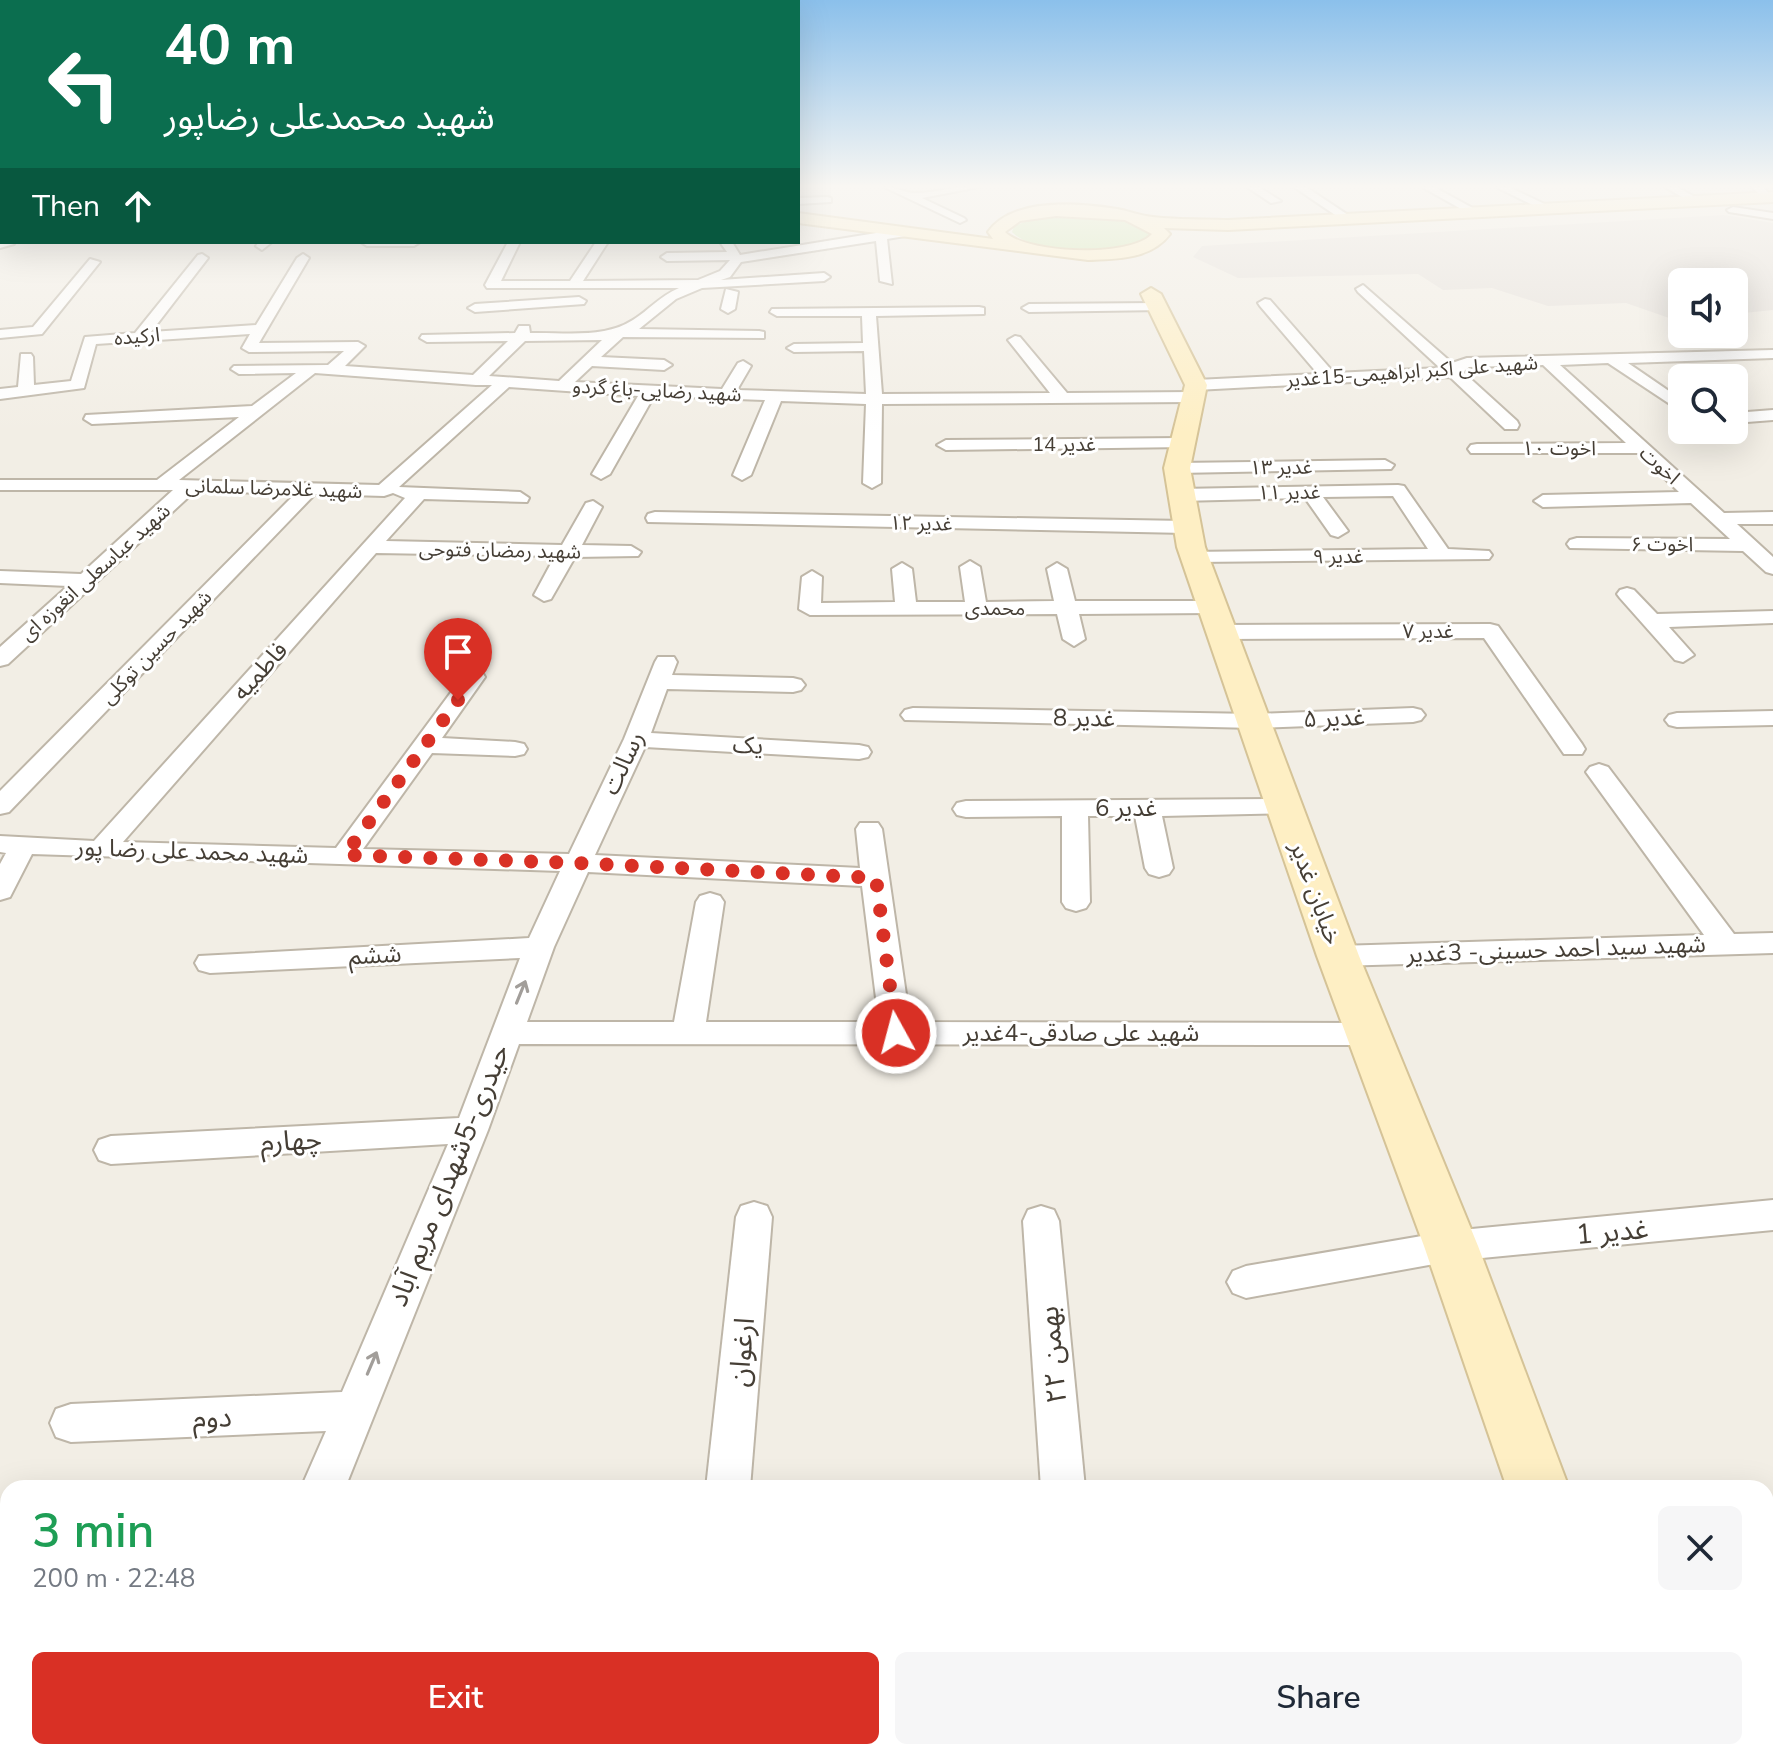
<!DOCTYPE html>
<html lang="en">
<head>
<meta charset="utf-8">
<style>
	:root { --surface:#fff; --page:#f6f6f7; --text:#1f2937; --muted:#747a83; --accent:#d93025 }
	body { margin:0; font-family:"Nunito Sans","Noto Sans Arabic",sans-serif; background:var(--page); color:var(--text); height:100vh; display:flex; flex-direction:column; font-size:30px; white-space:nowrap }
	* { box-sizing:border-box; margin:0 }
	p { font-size:26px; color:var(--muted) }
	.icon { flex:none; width:44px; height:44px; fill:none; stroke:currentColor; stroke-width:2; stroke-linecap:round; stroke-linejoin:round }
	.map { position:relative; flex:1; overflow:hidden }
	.panel { position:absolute; left:0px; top:1480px; width:1774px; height:280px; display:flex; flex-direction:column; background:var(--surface); border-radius:24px 24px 0 0; box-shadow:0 8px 32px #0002 }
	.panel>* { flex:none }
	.top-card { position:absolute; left:0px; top:0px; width:800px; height:244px; box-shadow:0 8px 32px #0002; background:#0b6e4f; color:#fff; overflow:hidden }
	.fabs { position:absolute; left:1668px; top:268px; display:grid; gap:16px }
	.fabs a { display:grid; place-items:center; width:80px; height:80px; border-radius:12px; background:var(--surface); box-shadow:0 8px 32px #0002; font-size:40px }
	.pin { position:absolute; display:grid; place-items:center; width:68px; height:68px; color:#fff; margin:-82px -34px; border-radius:50% 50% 50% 0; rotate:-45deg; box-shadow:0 0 8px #0007 }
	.pin .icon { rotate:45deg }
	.me { position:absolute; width:88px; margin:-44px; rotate:353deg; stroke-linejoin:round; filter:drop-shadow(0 0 6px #0008) }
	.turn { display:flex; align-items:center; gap:28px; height:168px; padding:0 32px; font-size:36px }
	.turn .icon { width:104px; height:104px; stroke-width:2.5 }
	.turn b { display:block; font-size:56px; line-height:68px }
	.then { display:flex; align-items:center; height:76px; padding:0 32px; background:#0003; gap:16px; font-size:30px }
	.round { display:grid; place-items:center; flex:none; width:84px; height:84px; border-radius:12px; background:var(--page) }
	.overview { display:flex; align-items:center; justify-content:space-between; height:136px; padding:0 32px }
	h1 { font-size:48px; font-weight:600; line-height:60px; color:#1e9e55 }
	.cta { display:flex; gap:16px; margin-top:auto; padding:16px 32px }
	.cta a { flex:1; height:92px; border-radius:12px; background:var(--accent); color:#fff; font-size:32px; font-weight:600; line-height:92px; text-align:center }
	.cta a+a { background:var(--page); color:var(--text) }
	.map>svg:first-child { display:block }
	.industrial { fill:#e5e0da }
	.green { fill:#cee7ae }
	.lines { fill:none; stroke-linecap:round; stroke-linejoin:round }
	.street-casing { stroke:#beb6a8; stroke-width:4 }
	.secondary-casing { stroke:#d5c397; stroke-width:4 }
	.street { fill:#fff; fill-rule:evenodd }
	.secondary { fill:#feefc4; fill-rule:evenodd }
	.oneway { stroke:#a29e9a }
	.route { stroke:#d93025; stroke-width:14; stroke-dasharray:0 25.2 }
	.labels { text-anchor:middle; stroke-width:6; stroke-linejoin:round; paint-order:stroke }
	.far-street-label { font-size:20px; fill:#453e35; stroke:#fff }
	.street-label { font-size:24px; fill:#453e35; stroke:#fff }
	.near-street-label { font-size:28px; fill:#453e35; stroke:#fff }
</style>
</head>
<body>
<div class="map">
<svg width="1773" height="1760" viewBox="0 0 1773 1760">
	<rect width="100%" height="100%" fill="#f2eee5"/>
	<path class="industrial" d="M 1724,215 L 1773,223 L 1773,310 L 1734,314 L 1734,282 L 1682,282 L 1682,318 L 1672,319 L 1626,303 L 1548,306 L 1492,288 L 1443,290 L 1418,274 L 1238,278 L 1193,257 L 1202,246 Z"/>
	<path class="green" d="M 1058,214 L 1123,218 L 1155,235 C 1151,238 1145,244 1140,246 C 1113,257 1032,254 1012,232 L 1014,226 L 1038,217 Z"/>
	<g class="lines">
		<defs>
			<g id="street">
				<path d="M 884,187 C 895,186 904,193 915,193 C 936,193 957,185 979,187 L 922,198 L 964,218 L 966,220 L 960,223 Z"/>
				<path d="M 1247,187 L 1259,187 L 1281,201 L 1271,203 Z"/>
				<path d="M 1294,187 L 1306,187 L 1354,219 L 1344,221 Z"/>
				<path d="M 1422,187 L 1434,187 L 1480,212 L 1470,214 Z"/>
				<path d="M 1496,187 L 1509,187 L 1555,209 L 1545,211 Z"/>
				<path d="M 1665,187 L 1677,187 L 1702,201 L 1692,203 Z"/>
				<path d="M 1752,187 L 1763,187 L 1773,198 L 1764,199 Z"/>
				<path d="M 827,197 L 831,198 L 831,202 L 798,204 L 798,198 Z"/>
				<path d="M 1733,207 L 1773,213 L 1773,219 L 1729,212 L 1727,210 Z"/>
				<rect x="0" y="210" width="2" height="6"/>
				<path d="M 901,229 L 905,230 L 905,236 L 887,239 L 892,284 L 880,281 L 876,241 L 741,262 L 730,277 L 721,280 L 824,273 L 830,277 L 824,281 L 702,288 L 676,299 L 639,329 L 759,331 L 764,332 L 764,338 L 623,337 L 601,357 L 664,360 L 672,365 L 664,370 L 592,366 L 575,382 L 722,389 L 738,363 L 743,361 L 751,366 L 737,390 L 866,394 L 864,351 L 794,352 L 787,348 L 794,344 L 863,343 L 862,316 L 777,316 L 770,312 L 772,309 L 979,307 L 984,308 L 984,314 L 876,316 L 882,394 L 1050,393 L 1008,340 L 1015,336 L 1020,337 L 1067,393 L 1193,392 L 1201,397 L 1193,402 L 882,404 L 881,483 L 872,488 L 863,483 L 866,404 L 781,401 L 751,475 L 742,480 L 733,475 L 765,400 L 654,396 L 610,474 L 601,479 L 592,474 L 638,396 L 509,387 L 399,487 L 520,492 L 529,498 L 527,502 L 424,499 L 386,541 L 562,545 L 586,503 L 593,501 L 602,507 L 582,545 L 631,546 L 641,552 L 638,556 L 575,557 L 551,599 L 544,601 L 534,595 L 555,556 L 376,553 L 123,842 L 336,848 L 466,672 L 482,672 L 485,677 L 442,738 L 515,742 L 524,744 L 527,749 L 524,754 L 515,756 L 432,753 L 363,849 L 569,854 L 624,739 L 655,662 L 658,657 L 674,657 L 677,662 L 672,675 L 793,678 L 801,680 L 805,685 L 801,690 L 793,692 L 667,689 L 651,733 L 859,745 L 868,747 L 871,752 L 868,757 L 859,759 L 645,747 L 595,855 L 860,868 L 856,829 L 860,823 L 878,823 L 882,829 L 910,1022 L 1369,1023 L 1380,1026 L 1385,1034 L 1380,1042 L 1369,1045 L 519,1044 L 488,1130 L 345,1488 L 301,1488 L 326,1431 L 71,1442 L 56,1437 L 50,1423 L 56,1409 L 71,1404 L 342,1392 L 448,1144 L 111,1164 L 99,1160 L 94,1150 L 99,1140 L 111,1136 L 459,1118 L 520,958 L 210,973 L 199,970 L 195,963 L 199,956 L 529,938 L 560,871 L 32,854 L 10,897 L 0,900 L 0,864 L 6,853 L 0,852 L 0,836 L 94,841 L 405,498 L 393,493 L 384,496 L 315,494 L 9,812 L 0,814 L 0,791 L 295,494 L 195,491 L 8,664 L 0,666 L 0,647 L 68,586 L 0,583 L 0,571 L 81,574 L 173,490 L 0,490 L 0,480 L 157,480 L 239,417 L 92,424 L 84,419 L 86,415 L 252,406 L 296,373 L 239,374 L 231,369 L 234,366 L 328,365 L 344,351 L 249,352 L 242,348 L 250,334 L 96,344 L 84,388 L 0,399 L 0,389 L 18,387 L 21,354 L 31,354 L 33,357 L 34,385 L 71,381 L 85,337 L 135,333 L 198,255 L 202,254 L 208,258 L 151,332 L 256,325 L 297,258 L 303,254 L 309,258 L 259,343 L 358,342 L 365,346 L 345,366 L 473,375 L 508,341 L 427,342 L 420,338 L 422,335 L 515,333 L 519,326 L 529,326 L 530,333 C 563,332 604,339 633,320 C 649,310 660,296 679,288 L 487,288 L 485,285 L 508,242 L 520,242 L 501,281 L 570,281 L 596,242 L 608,242 L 583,281 L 698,280 L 720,271 L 730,260 L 667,261 L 661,257 L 667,253 L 727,252 L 720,242 L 732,242 L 740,255 ZM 602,340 L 559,381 L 489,376 L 525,341 ZM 315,373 L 476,385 L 492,385 L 379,485 L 179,480 ZM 588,872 L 862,886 L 879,1022 L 706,1022 L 724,902 L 720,896 L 710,893 L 700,896 L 696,902 L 674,1022 L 527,1022 L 554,947 Z"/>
				<path d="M 0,240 L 13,242 L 14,244 L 0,248 Z"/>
				<path d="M 259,242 L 272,242 L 262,250 L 256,246 Z"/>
				<path d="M 361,242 L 420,242 L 414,246 L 367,246 Z"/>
				<path d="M 90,259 L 100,262 L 42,334 L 0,338 L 0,330 L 33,327 Z"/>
				<path d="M 1363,285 L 1452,363 L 1467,358 L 1773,350 L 1773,358 L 1628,363 L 1682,400 L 1682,412 L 1608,363 L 1560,365 L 1724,513 L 1773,512 L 1773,524 L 1737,524 L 1773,557 L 1773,574 L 1766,572 L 1743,551 L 1570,548 L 1567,544 L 1570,540 L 1577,538 L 1730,539 L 1691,503 L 1543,507 L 1534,501 L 1543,495 L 1679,492 L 1638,453 L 1471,453 L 1468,449 L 1471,445 L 1477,444 L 1626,443 L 1543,365 L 1469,367 L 1463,372 L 1517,421 L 1519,425 L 1517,429 L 1505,429 L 1450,377 L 1196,390 L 1188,385 L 1196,380 L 1318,374 L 1260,306 L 1258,303 L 1265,299 L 1270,300 L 1334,373 L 1440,368 L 1358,292 L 1356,289 Z"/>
				<path d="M 726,289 L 738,292 L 735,309 L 728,313 L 721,309 Z"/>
				<path d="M 579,297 L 586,301 L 584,304 L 475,312 L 468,308 L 475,304 Z"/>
				<path d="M 1158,303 L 1163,304 L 1163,310 L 1029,312 L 1022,308 L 1029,304 Z"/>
				<path d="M 1773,410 L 1773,420 L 1734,423 L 1734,413 Z"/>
				<path d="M 1182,438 L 1191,443 L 1188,447 L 946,450 L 937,445 L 946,440 Z"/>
				<path d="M 1385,460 L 1394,465 L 1391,469 L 1177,473 L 1168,468 L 1177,463 Z"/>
				<path d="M 1398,485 L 1404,486 L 1448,549 L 1489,551 L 1492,555 L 1489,559 L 1195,562 L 1185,556 L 1188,552 L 1428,549 L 1393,496 L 1323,497 L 1348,531 L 1338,537 L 1331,535 L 1305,498 L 1180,501 L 1171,495 L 1180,489 Z"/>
				<path d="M 655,512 L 1186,521 L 1196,527 L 1186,533 L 648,522 L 646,518 L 648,514 Z"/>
				<path d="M 970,561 L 980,567 L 986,602 L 1054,601 L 1047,569 L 1057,563 L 1067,569 L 1075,601 L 1213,601 L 1224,607 L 1213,613 L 1079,614 L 1085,639 L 1074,646 L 1063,639 L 1057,614 L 810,615 L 799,609 L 802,577 L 812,571 L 822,577 L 821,603 L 895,602 L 892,569 L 902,563 L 912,569 L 916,602 L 965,602 L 960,567 Z"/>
				<path d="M 1627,588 L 1634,590 L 1657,614 L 1773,611 L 1773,623 L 1669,627 L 1694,655 L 1683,662 L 1675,660 L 1620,598 L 1617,594 L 1620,590 Z"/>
				<path d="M 1490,624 L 1498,626 L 1582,744 L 1585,749 L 1582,754 L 1564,754 L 1484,638 L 1222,639 L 1211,632 L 1222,625 Z"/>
				<path d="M 913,708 L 1255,714 L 1413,708 L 1421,710 L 1425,715 L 1421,720 L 1413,722 L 1255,728 L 905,720 L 901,715 L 905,710 Z"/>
				<path d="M 1773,711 L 1773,725 L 1677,727 L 1669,725 L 1665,720 L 1669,715 L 1677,713 Z"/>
				<path d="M 1599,764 L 1608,767 L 1734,934 L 1773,933 L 1773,953 L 1338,966 L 1327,963 L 1323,956 L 1327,949 L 1338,946 L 1704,935 L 1586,772 L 1590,767 Z"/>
				<path d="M 1286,799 L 1295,801 L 1299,807 L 1295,813 L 1162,816 L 1173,868 L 1169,874 L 1159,877 L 1149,874 L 1145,868 L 1135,816 L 1088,816 L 1090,902 L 1086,908 L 1076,911 L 1066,908 L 1062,902 L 1062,816 L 966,817 L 957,815 L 953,809 L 957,803 L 966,801 Z"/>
				<path d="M 1773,1200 L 1773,1230 L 1451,1261 L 1246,1298 L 1233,1293 L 1227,1282 L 1233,1271 L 1246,1266 L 1451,1231 Z"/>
				<path d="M 754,1202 L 767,1206 L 772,1217 L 750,1488 L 706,1488 L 736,1217 L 741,1206 Z"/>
				<path d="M 1041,1206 L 1054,1210 L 1059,1221 L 1085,1488 L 1041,1488 L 1023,1221 L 1028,1210 Z"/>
				<path d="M 197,1752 L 247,1752 L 244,1760 L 194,1760 Z"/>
				<path d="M 678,1752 L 728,1752 L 727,1760 L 677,1760 Z"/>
				<rect x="1061" y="1752" width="50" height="8"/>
			</g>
			<g id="secondary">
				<path d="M 1773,192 L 1773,202 L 1228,230 L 1164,228 L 1170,234 C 1151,259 1118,259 1088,260 L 798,223 L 798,213 L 993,239 L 988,232 C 1013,197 1079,203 1117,209 C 1129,211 1141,216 1153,217 C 1178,220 1203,219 1228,220 ZM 1056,216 L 1125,220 L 1152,234 C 1130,258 1027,254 1005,232 L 1020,221 Z"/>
				<path d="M 1151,288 L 1161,294 L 1207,385 L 1190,468 L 1205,547 L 1359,956 L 1478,1246 L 1569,1488 L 1507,1488 L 1424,1246 L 1317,956 L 1177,547 L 1164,468 L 1185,385 L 1141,294 Z"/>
				<path d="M 1773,1674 L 1773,1744 L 1766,1745 L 1766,1675 Z"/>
				<path d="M 1274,1752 L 1416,1752 L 1412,1760 L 1270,1760 Z"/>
				<path d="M 1599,1752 L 1671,1752 L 1674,1760 L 1602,1760 Z"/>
			</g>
		</defs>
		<use href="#street" class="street-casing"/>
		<use href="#secondary" class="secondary-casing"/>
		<use href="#street" class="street"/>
		<use href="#secondary" class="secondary"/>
	</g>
	<defs><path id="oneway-shaft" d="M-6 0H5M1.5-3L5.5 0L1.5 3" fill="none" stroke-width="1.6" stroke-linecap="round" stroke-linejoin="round" transform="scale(2)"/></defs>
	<g class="oneway">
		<use href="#oneway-shaft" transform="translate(521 992) rotate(-68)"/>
		<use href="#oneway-shaft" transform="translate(372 1363) rotate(-67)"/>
	</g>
	<linearGradient id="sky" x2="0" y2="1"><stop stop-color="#8bc0eb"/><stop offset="0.43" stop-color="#f9f7f3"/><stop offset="1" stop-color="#f9f7f3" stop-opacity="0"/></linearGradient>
	<rect width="1773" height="433" fill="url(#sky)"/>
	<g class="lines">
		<path class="route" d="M 458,700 L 345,855 L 576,863 L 876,878 L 896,1033"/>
	</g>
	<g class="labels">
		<g class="far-street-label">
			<text transform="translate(137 336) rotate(-5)" y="7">ارکیده</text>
			<text transform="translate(1412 371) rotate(-4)" y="7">شهید علی اکبر ابراهیمی-15غدیر</text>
			<text transform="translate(657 390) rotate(3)" y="7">شهید رضایی-باغ گردو</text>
			<text x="1064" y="451">غدیر 14</text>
			<text x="1559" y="455">اخوت ۱۰</text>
			<text transform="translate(1660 465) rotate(42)" y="7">اخوت</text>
			<text transform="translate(1281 467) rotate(-1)" y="7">غدیر ۱۳</text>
			<text transform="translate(274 488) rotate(2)" y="7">شهید غلامرضا سلمانی</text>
			<text transform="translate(1289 492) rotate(-1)" y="7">غدیر ۱۱</text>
			<text transform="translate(921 523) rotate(1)" y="7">غدیر ۱۲</text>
			<text x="1662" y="551">اخوت ۶</text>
			<text transform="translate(500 550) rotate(1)" y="7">شهید رمضان فتوحی</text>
			<text x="1338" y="563">غدیر ۹</text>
			<text transform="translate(95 572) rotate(-42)" y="7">شهید عباسعلی انغوزه ای</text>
			<text x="995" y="615">محمدی</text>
			<text x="1428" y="638">غدیر ۷</text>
			<text transform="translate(156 647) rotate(-46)" y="7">شهید حسین توکلی</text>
		</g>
		<g class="street-label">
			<text transform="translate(260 671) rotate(-48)" y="8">فاطمیه</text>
			<text transform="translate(1084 718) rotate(1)" y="8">غدیر 8</text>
			<text transform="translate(1334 718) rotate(-2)" y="8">غدیر ۵</text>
			<text transform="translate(748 745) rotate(3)" y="8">یک</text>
			<text transform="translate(623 763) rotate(-65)" y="8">رسالت</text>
			<text x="1126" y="816">غدیر 6</text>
			<text transform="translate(192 851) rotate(2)" y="8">شهید محمد علی رضا پور</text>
			<text transform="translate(1316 893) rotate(70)" y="8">خیابان غدیر</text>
			<text transform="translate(1556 949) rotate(-2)" y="8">شهید سید احمد حسینی- 3غدیر</text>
			<text transform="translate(375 955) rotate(-3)" y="8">ششم</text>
			<text x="1081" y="1041">شهید علی صادقی-4غدیر</text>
		</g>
		<g class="near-street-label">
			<text transform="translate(291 1140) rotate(-3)" y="10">چهارم</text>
			<text transform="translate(448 1175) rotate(-68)" y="10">حیدری-5شهدای مریم آباد</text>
			<text transform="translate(1612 1231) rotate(-5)" y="10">غدیر 1</text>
			<text transform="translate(741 1352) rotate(-85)" y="10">ارغوان</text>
			<text transform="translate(1052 1355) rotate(-95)" y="10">۲۲ بهمن</text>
			<text transform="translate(212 1417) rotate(-2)" y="10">دوم</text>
		</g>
	</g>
</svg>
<div class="fabs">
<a><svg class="icon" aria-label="sound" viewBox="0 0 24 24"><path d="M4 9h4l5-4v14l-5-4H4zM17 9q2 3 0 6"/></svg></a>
<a><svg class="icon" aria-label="search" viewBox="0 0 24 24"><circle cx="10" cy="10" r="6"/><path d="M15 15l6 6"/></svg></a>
</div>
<div class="pin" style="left:458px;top:700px;background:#d93025"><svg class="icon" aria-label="arrive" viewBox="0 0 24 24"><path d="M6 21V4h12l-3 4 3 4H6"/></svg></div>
<svg class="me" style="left:896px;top:1033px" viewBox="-20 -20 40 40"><circle r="17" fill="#d93025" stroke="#fff" stroke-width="3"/><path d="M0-11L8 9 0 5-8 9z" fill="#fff"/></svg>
<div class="top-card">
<div class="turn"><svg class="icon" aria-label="left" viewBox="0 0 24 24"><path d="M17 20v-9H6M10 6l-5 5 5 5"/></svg><div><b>40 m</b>شهید محمدعلی رضاپور</div></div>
<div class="then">Then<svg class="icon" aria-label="ahead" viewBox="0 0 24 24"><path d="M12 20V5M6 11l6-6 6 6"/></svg></div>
</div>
<section class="panel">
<div class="overview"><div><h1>3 min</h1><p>200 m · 22:48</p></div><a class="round"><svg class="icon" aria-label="close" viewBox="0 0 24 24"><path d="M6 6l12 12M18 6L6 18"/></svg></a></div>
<div class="cta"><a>Exit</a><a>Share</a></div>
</section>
</div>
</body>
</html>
